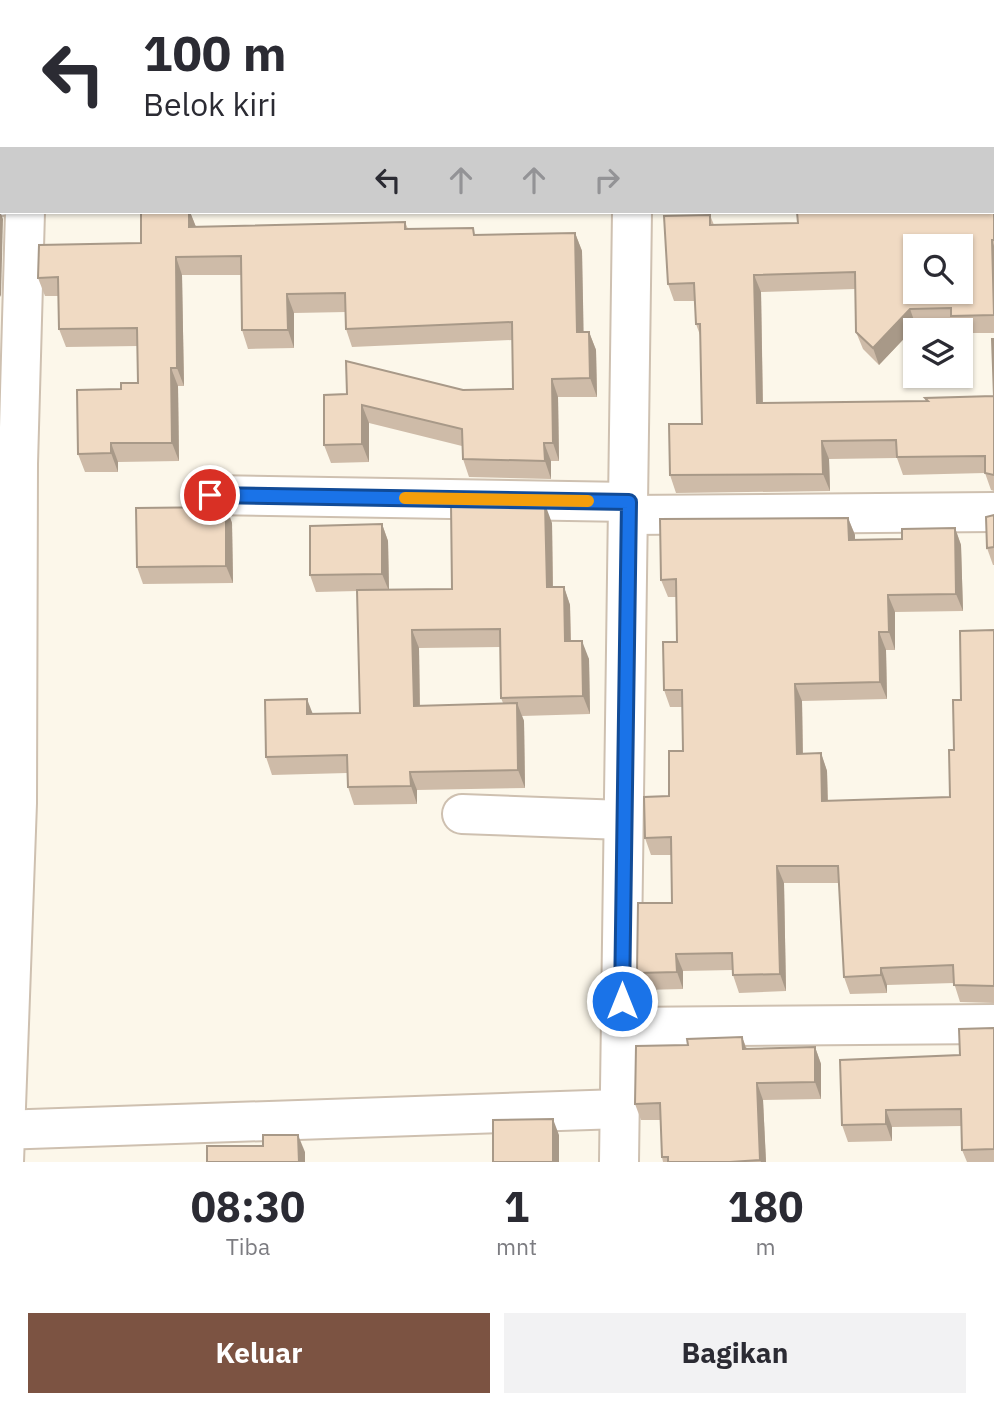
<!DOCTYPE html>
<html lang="id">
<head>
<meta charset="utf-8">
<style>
	:root { --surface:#fff; --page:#f2f2f3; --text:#2b2b33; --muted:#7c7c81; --accent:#7c5342 }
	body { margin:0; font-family:"IBM Plex Sans",sans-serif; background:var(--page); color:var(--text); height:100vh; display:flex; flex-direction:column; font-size:26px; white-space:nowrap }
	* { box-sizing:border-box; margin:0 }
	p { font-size:23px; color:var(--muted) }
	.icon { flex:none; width:38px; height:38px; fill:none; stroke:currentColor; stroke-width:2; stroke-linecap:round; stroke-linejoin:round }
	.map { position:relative; height:1162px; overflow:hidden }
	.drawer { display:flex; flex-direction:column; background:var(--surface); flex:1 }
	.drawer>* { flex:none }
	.banner { position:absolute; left:0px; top:0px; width:994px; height:214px; box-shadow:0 2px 5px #0004; background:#fff; color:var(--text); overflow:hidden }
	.tools { position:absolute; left:903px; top:234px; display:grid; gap:14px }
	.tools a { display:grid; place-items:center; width:70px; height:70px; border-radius:0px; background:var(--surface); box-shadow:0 2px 5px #0004; font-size:35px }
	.pin { position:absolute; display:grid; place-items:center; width:60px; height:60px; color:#fff; margin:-30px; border:4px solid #fff; border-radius:50%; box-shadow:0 2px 7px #0007 }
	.me { position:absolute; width:77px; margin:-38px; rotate:0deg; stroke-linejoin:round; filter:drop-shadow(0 0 5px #0008) }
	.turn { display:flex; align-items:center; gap:24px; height:147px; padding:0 28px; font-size:32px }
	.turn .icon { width:91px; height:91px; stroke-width:2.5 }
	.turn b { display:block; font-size:49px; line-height:60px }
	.lanes { display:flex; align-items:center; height:66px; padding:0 28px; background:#0003; justify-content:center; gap:35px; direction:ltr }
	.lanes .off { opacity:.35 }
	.eta { display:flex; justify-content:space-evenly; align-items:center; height:119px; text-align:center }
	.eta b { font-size:42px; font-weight:800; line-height:49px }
	.action { display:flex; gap:14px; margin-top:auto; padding:14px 28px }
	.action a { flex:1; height:80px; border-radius:0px; background:var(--accent); color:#fff; font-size:28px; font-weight:800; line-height:80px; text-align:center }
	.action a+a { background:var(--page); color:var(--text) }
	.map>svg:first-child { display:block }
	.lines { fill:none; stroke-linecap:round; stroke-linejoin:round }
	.minor-casing { stroke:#cec0b0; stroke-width:42 }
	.minor { stroke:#fff; stroke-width:38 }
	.wall { fill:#cebba8; fill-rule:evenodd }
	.shaded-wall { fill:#a89988 }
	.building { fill:#f0dac3; stroke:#a89988; stroke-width:2; fill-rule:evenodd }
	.route-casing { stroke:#114b97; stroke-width:18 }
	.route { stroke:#1a73e8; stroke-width:12 }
	.slow { stroke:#f59e0b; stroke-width:12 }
</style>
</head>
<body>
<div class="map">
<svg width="994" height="1162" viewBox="0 0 994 1162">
	<rect width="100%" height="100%" fill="#fcf7ea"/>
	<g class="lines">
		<defs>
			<g id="minor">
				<path d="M 31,2 L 31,0"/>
				<path d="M 635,2 L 635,0"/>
				<path d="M 0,196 L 2,196"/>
				<path d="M 992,201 L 994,201"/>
				<path d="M 210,495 L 629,502"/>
				<path d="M 628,515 L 994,512"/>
				<path d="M 462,814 L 623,820"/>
				<path d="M 621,1027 L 994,1024"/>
				<path d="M 0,1130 L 620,1109"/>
				<path d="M 4,1162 L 17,803 L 18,464 L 25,212"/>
				<path d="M 619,1162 L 632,212"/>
			</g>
		</defs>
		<use href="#minor" class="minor-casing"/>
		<use href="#minor" class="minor"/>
	</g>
	<g class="wall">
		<path d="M 993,17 L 994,21 L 994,179 L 992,180 Z"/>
		<path d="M 994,204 L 994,333 L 961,333 L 961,331 L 956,331 L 954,325 L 916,326 L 879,365 L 863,349 L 856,332 L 855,289 L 761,292 L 763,403 L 926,401 L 925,398 L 994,396 L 994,339 L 994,491 L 991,490 L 985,473 L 903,475 L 897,458 L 829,459 L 830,491 L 676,493 L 670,475 L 702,424 L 700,335 L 696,324 L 695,301 L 674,301 L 668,284 L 710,215 L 714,225 L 798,223 L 992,212 Z"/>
		<path d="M 141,212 L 190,212 L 196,227 L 405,222 L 408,229 L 476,235 L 575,233 L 582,251 L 583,332 L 589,332 L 596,350 L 597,397 L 558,397 L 559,461 L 551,461 L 551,479 L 469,477 L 463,459 L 462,446 L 369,423 L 369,462 L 331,463 L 324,445 L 324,395 L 513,389 L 512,340 L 352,347 L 346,329 L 346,312 L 294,313 L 294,348 L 248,349 L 242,330 L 241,275 L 182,275 L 184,386 L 178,386 L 179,461 L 118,462 L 118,472 L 85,472 L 78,454 L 121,389 L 138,383 L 138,346 L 66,347 L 59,329 L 58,296 L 45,296 L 38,278 L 141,243 Z"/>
		<path d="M 226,507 L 232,523 L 233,583 L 143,584 L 137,567 Z"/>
		<path d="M 994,515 L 994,565 L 993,565 L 987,548 Z"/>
		<path d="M 848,518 L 855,535 L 855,540 L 902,539 L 955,528 L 961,545 L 963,611 L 895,612 L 895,650 L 886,650 L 887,699 L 802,701 L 803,754 L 821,753 L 827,771 L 828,801 L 950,797 L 954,750 L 961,700 L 994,630 L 994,1003 L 960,1002 L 954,983 L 887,985 L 887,993 L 850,994 L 844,977 L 839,883 L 784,883 L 786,991 L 739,993 L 733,975 L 732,970 L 683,971 L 683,989 L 643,990 L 637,973 L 672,903 L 671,855 L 651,855 L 645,838 L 669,796 L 683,751 L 683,707 L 670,707 L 664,690 L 677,642 L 676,597 L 668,597 L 661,580 Z"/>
		<path d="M 552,523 L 553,587 L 564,587 L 570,605 L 571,641 L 589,659 L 590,714 L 522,716 L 524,721 L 525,788 L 417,790 L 417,804 L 354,805 L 348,787 L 347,773 L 272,775 L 266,757 L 313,714 L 360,713 L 357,591 L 316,592 L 310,575 L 382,524 L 388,541 L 389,590 L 452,589 ZM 500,647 L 501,698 L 503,703 L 420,706 L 419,648 Z"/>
		<path d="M 994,1028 L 994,1162 L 967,1162 L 962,1150 L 962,1126 L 892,1127 L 892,1141 L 848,1142 L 842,1125 L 960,1055 Z"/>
		<path d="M 742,1037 L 747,1049 L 815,1047 L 821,1064 L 821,1099 L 763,1100 L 766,1162 L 663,1162 L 662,1157 L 661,1120 L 641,1120 L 635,1104 L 688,1045 Z"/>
	</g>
	<g class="shaded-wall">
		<path d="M 0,211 L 3,219 L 1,297 L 0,295 Z"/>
		<path d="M 189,212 L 190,212 L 196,227 L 189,227 Z"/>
		<path d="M 575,233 L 582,251 L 584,350 L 577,332 Z"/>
		<path d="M 992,240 L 994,246 L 994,316 L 994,315 Z"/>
		<path d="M 176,257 L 182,275 L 184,386 L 177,368 Z"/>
		<path d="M 754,275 L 761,292 L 763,420 L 757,403 Z"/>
		<path d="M 287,294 L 294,313 L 294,348 L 288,330 Z"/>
		<path d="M 910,309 L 916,326 L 879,365 L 873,348 Z"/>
		<path d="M 589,332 L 596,350 L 597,397 L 590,378 Z"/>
		<path d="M 171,368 L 178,386 L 179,461 L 172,443 Z"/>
		<path d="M 552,379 L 558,397 L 559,461 L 553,443 Z"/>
		<path d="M 362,405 L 369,423 L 369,462 L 362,444 Z"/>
		<path d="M 822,441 L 829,459 L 830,491 L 823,474 Z"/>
		<path d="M 111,443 L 118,462 L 118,472 L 111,453 Z"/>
		<path d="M 544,443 L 551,461 L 551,479 L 545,461 Z"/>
		<path d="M 545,504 L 552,523 L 553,605 L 547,587 Z"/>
		<path d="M 226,507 L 232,523 L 233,583 L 226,566 Z"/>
		<path d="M 848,518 L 855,535 L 855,557 L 849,540 Z"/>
		<path d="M 382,524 L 388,541 L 389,591 L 382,574 Z"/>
		<path d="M 955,528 L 961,545 L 963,611 L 956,594 Z"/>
		<path d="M 564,587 L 570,605 L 571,659 L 565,641 Z"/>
		<path d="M 888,595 L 895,612 L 895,650 L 889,632 Z"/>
		<path d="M 412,630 L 419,648 L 420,724 L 414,706 Z"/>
		<path d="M 879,632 L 886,650 L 887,699 L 880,682 Z"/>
		<path d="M 582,641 L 589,659 L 590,714 L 583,696 Z"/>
		<path d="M 795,684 L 802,701 L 803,771 L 797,754 Z"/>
		<path d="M 307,699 L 314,717 L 307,714 Z"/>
		<path d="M 517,703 L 524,721 L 525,788 L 518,770 Z"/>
		<path d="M 821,753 L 827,771 L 828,818 L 822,801 Z"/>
		<path d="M 410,772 L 417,790 L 417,804 L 411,786 Z"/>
		<path d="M 777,866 L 784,883 L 786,991 L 780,974 Z"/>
		<path d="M 676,954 L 683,971 L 683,989 L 677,972 Z"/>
		<path d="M 881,968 L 887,985 L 887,993 L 881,975 Z"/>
		<path d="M 742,1037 L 748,1054 L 743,1049 Z"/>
		<path d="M 815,1047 L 821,1064 L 821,1099 L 815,1082 Z"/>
		<path d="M 757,1083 L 763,1100 L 766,1162 L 761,1162 L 760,1160 Z"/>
		<path d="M 886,1110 L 892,1127 L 892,1141 L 886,1124 Z"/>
		<path d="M 553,1119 L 559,1135 L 559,1162 L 553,1162 Z"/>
		<path d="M 298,1135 L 305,1152 L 305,1162 L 299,1162 Z"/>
	</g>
	<g class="building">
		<rect x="190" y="0" width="69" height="2"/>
		<path d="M 767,0 L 941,0 L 942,2 L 767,2 Z"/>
		<path d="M 993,17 L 993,37 L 994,37 L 994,165 L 992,164 Z"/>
		<path d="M 992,204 L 994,204 L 994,240 L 992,240 L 994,315 L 951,316 L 951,308 L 910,309 L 873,348 L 856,332 L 855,272 L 754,275 L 757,403 L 928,401 L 925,398 L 994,396 L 992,339 L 994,339 L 994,475 L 985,473 L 985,456 L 897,457 L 896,440 L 822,441 L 823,474 L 670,475 L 669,424 L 702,424 L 700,324 L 696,324 L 694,283 L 668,284 L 664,216 L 710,215 L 710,225 L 798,223 L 797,212 L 992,212 ZM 915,247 L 961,247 L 961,292 L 915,292 Z"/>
		<path d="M 141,212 L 189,212 L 189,227 L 405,222 L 405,229 L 473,228 L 474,235 L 575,233 L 577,332 L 589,332 L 590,378 L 552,379 L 553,443 L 544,443 L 545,461 L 463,459 L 462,429 L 362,405 L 362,444 L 324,445 L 324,395 L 347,394 L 346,361 L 463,390 L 513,389 L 512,322 L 346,329 L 345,293 L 287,294 L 288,330 L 242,330 L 241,256 L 176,257 L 177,368 L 171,368 L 172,443 L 111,443 L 111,453 L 78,454 L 77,390 L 121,389 L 121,383 L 138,383 L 137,328 L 59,329 L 58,277 L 38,278 L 39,245 L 141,243 Z"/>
		<path d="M 451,503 L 545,504 L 547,587 L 564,587 L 565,641 L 582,641 L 583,696 L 501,698 L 500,629 L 412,630 L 414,706 L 517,703 L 518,770 L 410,772 L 411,786 L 348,787 L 347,755 L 266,757 L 265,700 L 307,699 L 307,714 L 360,713 L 357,590 L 452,589 Z"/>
		<path d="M 226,507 L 226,566 L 137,567 L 136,508 Z"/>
		<path d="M 994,515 L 994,547 L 987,548 L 986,517 Z"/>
		<path d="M 848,518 L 849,540 L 902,539 L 902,529 L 955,528 L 956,594 L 888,595 L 889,632 L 879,632 L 880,682 L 795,684 L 797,754 L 821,753 L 822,801 L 950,797 L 949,750 L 954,750 L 953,700 L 961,700 L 960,631 L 994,630 L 994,986 L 954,985 L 953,965 L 881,968 L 881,975 L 844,977 L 838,866 L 777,866 L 780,974 L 733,975 L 732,953 L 676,954 L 677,972 L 637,973 L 638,903 L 672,903 L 671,837 L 645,838 L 644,797 L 669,796 L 669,751 L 683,751 L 682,690 L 664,690 L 663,642 L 677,642 L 676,579 L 661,580 L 660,519 Z"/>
		<path d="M 382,524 L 382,574 L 310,575 L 310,526 Z"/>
		<path d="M 994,1028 L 994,1149 L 962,1150 L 961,1109 L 886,1110 L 886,1124 L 842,1125 L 840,1060 L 960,1055 L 959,1029 Z"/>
		<path d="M 742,1037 L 743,1049 L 815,1047 L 815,1082 L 757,1083 L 760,1160 L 730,1162 L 668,1162 L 668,1157 L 662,1157 L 660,1103 L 635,1104 L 636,1046 L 688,1045 L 687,1039 Z"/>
		<path d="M 553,1119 L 553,1162 L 493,1162 L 493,1120 Z"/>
		<path d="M 263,1135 L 298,1135 L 299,1162 L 207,1162 L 207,1146 L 263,1146 Z"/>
	</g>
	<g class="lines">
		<defs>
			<path id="route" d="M 210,495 L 629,502 L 622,1001"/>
		</defs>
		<use href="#route" class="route-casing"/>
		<use href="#route" class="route"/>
		<path class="slow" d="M 405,498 L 588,501"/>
	</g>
</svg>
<div class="tools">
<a><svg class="icon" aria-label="search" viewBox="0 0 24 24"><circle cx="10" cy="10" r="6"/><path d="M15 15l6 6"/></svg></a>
<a><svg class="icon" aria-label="layers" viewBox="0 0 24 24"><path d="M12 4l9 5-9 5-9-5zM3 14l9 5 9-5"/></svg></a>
</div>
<div class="pin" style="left:210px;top:495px;background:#d93025"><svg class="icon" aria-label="arrive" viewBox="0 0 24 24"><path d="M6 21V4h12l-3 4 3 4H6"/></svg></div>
<svg class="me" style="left:622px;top:1001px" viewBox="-20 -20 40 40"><circle r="17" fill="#1a73e8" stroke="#fff" stroke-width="3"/><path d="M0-11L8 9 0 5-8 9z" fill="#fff"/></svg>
<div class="banner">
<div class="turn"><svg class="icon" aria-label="left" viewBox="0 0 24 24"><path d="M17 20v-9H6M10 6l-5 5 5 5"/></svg><div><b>100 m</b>Belok kiri</div></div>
<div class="lanes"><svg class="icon" aria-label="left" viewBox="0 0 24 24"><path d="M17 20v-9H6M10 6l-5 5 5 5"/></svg><svg class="icon off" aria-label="ahead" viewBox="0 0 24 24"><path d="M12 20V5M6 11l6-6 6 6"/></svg><svg class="icon off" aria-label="ahead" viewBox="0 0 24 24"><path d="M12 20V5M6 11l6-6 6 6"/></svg><svg class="icon off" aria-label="right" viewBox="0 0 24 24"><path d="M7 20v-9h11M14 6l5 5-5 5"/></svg></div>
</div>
</div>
<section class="drawer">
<div class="eta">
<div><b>08:30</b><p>Tiba</p></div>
<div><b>1</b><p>mnt</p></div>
<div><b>180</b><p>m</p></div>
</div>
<div class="action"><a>Keluar</a><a>Bagikan</a></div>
</section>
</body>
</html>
